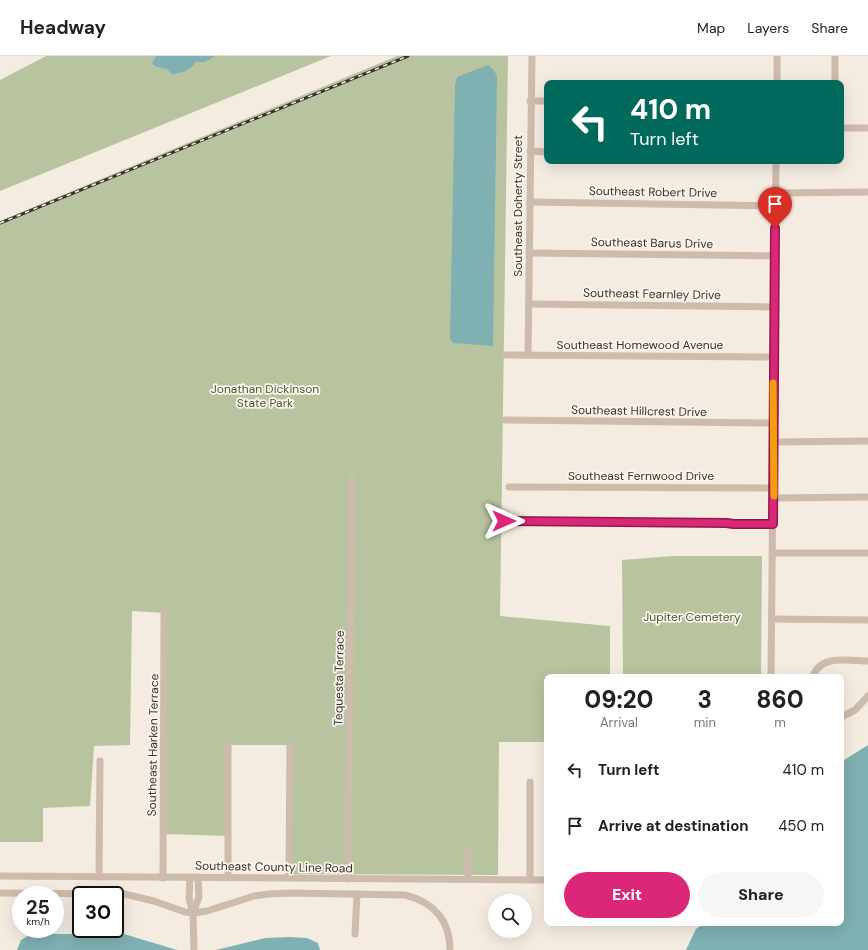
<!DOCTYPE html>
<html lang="en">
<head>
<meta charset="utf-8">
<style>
	:root { --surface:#fff; --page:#f6f6f6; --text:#222; --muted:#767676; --line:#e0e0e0; --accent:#db2777 }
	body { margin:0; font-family:"DM Sans",sans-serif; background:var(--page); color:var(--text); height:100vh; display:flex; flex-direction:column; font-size:15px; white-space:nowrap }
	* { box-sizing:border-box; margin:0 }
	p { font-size:13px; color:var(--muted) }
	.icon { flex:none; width:22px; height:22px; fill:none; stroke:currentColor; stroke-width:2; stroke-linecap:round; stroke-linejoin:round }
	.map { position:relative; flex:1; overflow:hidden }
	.side { position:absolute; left:544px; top:618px; width:300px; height:252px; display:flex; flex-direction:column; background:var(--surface); border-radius:8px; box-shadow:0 4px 16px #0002 }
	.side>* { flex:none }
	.hud { position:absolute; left:544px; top:24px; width:300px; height:84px; border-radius:8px; box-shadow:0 4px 16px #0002; background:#00695c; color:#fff; overflow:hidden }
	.buttons { position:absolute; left:488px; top:838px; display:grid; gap:8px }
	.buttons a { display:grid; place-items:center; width:44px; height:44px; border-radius:50%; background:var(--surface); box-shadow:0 4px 16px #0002; font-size:20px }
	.speed { position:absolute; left:12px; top:830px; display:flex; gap:8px; font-size:20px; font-weight:700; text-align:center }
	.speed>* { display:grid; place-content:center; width:52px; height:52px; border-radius:50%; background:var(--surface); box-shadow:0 4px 16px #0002; line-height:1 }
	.speed small { font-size:10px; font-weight:400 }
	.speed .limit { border:2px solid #111; border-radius:6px; background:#fff; color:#111 }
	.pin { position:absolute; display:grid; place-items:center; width:34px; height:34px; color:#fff; margin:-41px -17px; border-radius:50% 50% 50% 0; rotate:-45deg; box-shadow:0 0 4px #0007 }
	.pin .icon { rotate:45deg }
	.me { position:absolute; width:44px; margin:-22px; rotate:90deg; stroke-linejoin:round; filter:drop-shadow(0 0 3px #0008) }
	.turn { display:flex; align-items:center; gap:14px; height:84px; padding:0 20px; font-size:18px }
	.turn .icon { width:52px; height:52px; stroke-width:2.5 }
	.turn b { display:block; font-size:28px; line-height:34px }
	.eta { display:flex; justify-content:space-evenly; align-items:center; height:68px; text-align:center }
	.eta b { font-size:24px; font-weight:800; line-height:28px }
	.primary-button { display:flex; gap:8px; margin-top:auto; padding:8px 20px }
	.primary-button a { flex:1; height:46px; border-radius:24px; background:var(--accent); color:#fff; font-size:16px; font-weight:800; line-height:46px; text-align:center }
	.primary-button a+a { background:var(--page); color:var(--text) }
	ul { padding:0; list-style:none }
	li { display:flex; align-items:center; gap:12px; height:56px; padding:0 20px }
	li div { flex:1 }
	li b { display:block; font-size:15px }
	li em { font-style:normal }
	header { display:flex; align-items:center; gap:24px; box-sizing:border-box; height:56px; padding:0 20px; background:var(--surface); border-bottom:1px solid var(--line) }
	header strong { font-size:19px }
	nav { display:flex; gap:22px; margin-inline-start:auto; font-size:14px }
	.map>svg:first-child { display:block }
	.green { fill:#b8c4a0 }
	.water { fill:#7fb0b2 }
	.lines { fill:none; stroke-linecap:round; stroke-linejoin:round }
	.minor { stroke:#cdbbac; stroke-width:7 }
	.rail-casing { stroke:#3b302b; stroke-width:3 }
	.rail { stroke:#fbf5ee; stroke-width:1.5; stroke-dasharray:4.5; stroke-linecap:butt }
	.route-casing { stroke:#8e194d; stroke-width:10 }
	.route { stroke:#db2777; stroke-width:7 }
	.slow { stroke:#f59e0b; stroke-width:7 }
	.labels { text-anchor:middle; stroke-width:3.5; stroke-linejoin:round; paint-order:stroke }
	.street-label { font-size:12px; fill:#3b302b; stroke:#fbf5ee }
	.park-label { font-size:12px; fill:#4a5a2e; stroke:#fbf5ee }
</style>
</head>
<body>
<header>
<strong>Headway</strong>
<nav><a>Map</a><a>Layers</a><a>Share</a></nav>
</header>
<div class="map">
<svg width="868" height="894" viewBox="0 0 868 894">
	<rect width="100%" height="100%" fill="#f4ebe1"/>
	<g class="green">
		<path d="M 46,0 L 331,0 L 0,135 L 0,24 Z"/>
		<path d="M 397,0 L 508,0 L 500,560 L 610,570 L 610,621 L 547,621 L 547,686 L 499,686 L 498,819 L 290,818 L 291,689 L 229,689 L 229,780 L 164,778 L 166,557 L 132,555 L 130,689 L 94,690 L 90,750 L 43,752 L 43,786 L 0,786 L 0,165 Z"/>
		<path d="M 673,500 L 762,500 L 761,617 L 765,621 L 623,621 L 622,504 Z"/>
	</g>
	<g class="water">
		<path d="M 156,0 L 215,0 L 205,6 L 196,6 C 191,13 182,18 172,18 L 167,13 L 155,10 L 152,7 Z"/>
		<path d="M 488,9 L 494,14 L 497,21 L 493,290 L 453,287 L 450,282 L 455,30 L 457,21 Z"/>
		<path d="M 868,689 L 868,894 L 686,894 L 696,873 L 704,867 L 841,867 L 841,706 Z"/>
		<path d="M 31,878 L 124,878 L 177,894 L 17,894 L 21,884 Z"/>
		<path d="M 289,881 L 307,882 L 318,887 L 320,894 L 216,894 L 265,882 Z"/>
	</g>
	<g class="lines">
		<g class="minor">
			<path d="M 777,27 L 777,0"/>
			<path d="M 835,27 L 835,0"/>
			<path d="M 530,45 L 547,45"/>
			<path d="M 841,72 L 868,72"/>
			<path d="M 530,95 L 547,96"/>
			<path d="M 776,137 L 868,136"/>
			<path d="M 530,146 L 776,150"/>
			<path d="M 529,197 L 775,200"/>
			<path d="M 529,248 L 775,251"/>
			<path d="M 506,299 L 774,301"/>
			<path d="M 528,299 L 532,0"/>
			<path d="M 505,364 L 773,367"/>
			<path d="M 773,386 L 868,385"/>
			<path d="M 509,431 L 774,432"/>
			<path d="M 773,442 L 868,441"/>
			<path d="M 504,465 L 773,468"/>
			<path d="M 773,497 L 868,497"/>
			<path d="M 772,563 L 868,564"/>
			<path d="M 771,621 L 776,105"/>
			<path d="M 813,621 C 819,598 850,605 868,605"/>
			<path d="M 841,661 L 855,654 L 868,640"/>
			<path d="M 467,797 L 468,823"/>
			<path d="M 0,820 L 547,824"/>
			<path d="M 99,821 L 100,705"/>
			<path d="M 190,821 L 189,842 L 193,857 L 194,894"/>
			<path d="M 228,821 L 228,690"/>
			<path d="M 289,821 L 290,689"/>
			<path d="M 163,822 L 164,557"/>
			<path d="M 348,823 L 352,422"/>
			<path d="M 530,824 L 530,726"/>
			<path d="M 0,837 L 124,838 L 154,845 L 185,856 L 194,857 L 207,855 L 254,840 L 269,838 L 290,837 L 405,839 C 433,846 450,864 450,894"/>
			<path d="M 193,857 L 199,841 L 198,821"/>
			<path d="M 355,878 L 357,838"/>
		</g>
		<defs>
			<path id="rail" d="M 0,167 L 408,0"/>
		</defs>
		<use href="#rail" class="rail-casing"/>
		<use href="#rail" class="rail"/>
	</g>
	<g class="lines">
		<defs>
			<path id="route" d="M 504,465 L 727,467 L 733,468 L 773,468 L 775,172"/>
		</defs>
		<use href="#route" class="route-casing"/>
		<use href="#route" class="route"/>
		<path class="slow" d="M 773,327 L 774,440"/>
	</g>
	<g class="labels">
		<g class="street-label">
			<text transform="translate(653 136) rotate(1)" y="4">Southeast Robert Drive</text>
			<text transform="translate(518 150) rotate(-90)" y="4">Southeast Doherty Street</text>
			<text transform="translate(652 187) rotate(1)" y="4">Southeast Barus Drive</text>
			<text transform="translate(652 238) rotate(1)" y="4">Southeast Fearnley Drive</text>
			<text x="640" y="293">Southeast Homewood Avenue</text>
			<text transform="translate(639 355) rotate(1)" y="4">Southeast Hillcrest Drive</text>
			<text x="641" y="424">Southeast Fernwood Drive</text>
			<text transform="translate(339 622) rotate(-89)" y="4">Tequesta Terrace</text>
			<text transform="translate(153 689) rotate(-89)" y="4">Southeast Harken Terrace</text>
			<text transform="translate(274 811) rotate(1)" y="4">Southeast County Line Road</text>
		</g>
		<g class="park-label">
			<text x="265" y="337">Jonathan Dickinson<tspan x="265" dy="14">State Park</tspan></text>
			<text x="692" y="565">Jupiter Cemetery</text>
		</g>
	</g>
</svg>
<div class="buttons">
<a><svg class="icon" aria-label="search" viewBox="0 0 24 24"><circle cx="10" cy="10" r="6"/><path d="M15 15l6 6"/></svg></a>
</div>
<div class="speed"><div>25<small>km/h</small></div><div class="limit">30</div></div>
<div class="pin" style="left:775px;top:172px;background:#d93025"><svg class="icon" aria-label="arrive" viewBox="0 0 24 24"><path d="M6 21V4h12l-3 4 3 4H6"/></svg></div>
<svg class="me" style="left:504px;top:465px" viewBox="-20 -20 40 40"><path d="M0-17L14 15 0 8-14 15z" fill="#db2777" stroke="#fff" stroke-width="4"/></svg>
<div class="hud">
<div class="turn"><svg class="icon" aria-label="left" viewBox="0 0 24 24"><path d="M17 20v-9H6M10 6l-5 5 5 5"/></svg><div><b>410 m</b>Turn left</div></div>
</div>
<section class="side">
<div class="eta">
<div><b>09:20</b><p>Arrival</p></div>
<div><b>3</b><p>min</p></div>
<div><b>860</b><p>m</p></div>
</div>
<ul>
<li><svg class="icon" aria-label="left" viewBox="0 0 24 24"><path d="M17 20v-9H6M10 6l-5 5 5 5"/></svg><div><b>Turn left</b></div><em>410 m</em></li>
<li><svg class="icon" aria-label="arrive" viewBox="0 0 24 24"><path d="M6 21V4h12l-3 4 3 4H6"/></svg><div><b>Arrive at destination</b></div><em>450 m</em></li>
</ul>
<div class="primary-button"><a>Exit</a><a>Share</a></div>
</section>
</div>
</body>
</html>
